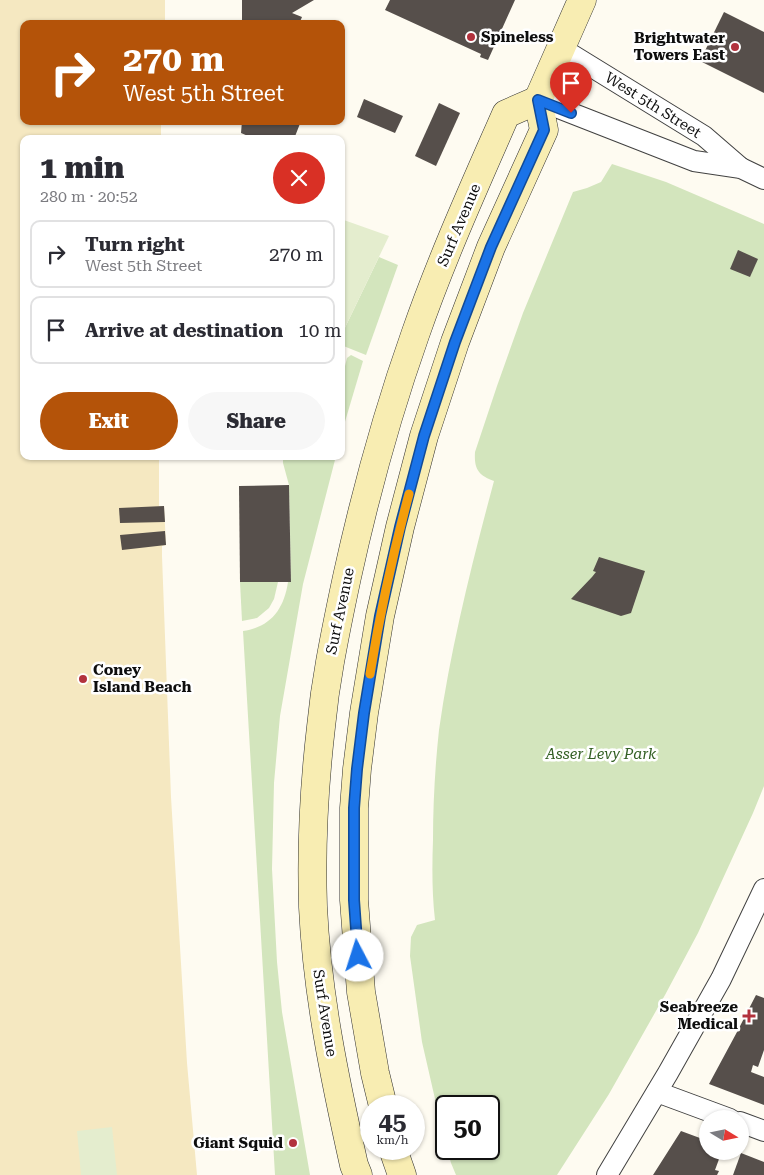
<!DOCTYPE html>
<html lang="en">
<head>
<meta charset="utf-8">
<style>
	:root { --surface:#fff; --page:#f7f7f7; --text:#2b2b33; --muted:#7c7c81; --line:#e1e1e2; --accent:#b45309 }
	body { margin:0; font-family:"Roboto Serif",serif; background:var(--page); color:var(--text); height:100vh; display:flex; flex-direction:column; font-size:19px; white-space:nowrap }
	* { box-sizing:border-box; margin:0 }
	p { font-size:16px; color:var(--muted) }
	.icon { flex:none; width:28px; height:28px; fill:none; stroke:currentColor; stroke-width:2; stroke-linecap:round; stroke-linejoin:round }
	.map { position:relative; flex:1; overflow:hidden }
	.side { position:absolute; left:20px; top:135px; width:325px; height:325px; display:flex; flex-direction:column; background:var(--surface); border-radius:10px; box-shadow:0 1px 4px #0004 }
	.side>* { flex:none }
	.hud { position:absolute; left:20px; top:20px; width:325px; height:105px; border-radius:10px; box-shadow:0 1px 4px #0004; background:#b45309; color:#fff; overflow:hidden }
	.needle { width:32px; rotate:100deg }
	.tools { position:absolute; left:699px; top:1110px; display:grid; gap:10px }
	.tools a { display:grid; place-items:center; width:50px; height:50px; border-radius:50%; background:var(--surface); box-shadow:0 1px 4px #0004; font-size:25px }
	.speed { position:absolute; left:360px; top:1095px; display:flex; gap:10px; font-size:25px; font-weight:700; text-align:center }
	.speed>* { display:grid; place-content:center; width:65px; height:65px; border-radius:50%; background:var(--surface); box-shadow:0 1px 4px #0004; line-height:1 }
	.speed small { font-size:12px; font-weight:400 }
	.speed .limit { border:2px solid #111; border-radius:8px; background:#fff; color:#111 }
	.pin { position:absolute; display:grid; place-items:center; width:42px; height:42px; color:#fff; margin:-51px -21px; border-radius:50% 50% 50% 0; rotate:-45deg; box-shadow:0 0 5px #0007 }
	.pin .icon { rotate:45deg }
	.me { position:absolute; width:55px; margin:-28px; rotate:355deg; stroke-linejoin:round; filter:drop-shadow(0 0 4px #0008) }
	.turn { display:flex; align-items:center; gap:18px; height:105px; padding:0 20px; font-size:22px }
	.turn .icon { width:65px; height:65px; stroke-width:2.5 }
	.turn b { display:block; font-size:35px; line-height:42px }
	.round { display:grid; place-items:center; flex:none; width:52px; height:52px; border-radius:26px; background:var(--page) }
	.overview { display:flex; align-items:center; justify-content:space-between; height:85px; padding:0 20px }
	h1 { font-size:30px; font-weight:800; line-height:38px }
	.button { display:flex; gap:10px; margin-top:auto; padding:10px 20px }
	.button a { flex:1; height:58px; border-radius:30px; background:var(--accent); color:#fff; font-size:20px; font-weight:800; line-height:58px; text-align:center }
	.button a+a { background:var(--page); color:var(--text) }
	ul { padding:0; list-style:none }
	li { display:flex; align-items:center; gap:15px; height:68px; margin:0 10px 8px; padding:0 10px; border:2px solid var(--line); border-radius:10px }
	li div { flex:1 }
	li b { display:block; font-size:19px }
	li em { font-style:normal }
	.map>svg:first-child { display:block }
	.green { fill:#d3e5bd }
	.sand { fill:#f5e8c1 }
	.pitch { fill:#e4edce }
	.building { fill:#564f4b }
	.lines { fill:none; stroke-linecap:round; stroke-linejoin:round }
	.minor-casing { stroke:#414141; stroke-width:22 }
	.secondary-casing { stroke:#303030; stroke-width:29 }
	.minor { stroke:#fff; stroke-width:20 }
	.secondary { stroke:#f8edb2; stroke-width:28 }
	.route-casing { stroke:#114b97; stroke-width:12 }
	.route { stroke:#1a73e8; stroke-width:9 }
	.slow { stroke:#f59e0b; stroke-width:9 }
	.poi-dot { fill:#b2323d; stroke:#fff; stroke-width:2 }
	.labels { text-anchor:middle; stroke-width:5; stroke-linejoin:round; paint-order:stroke }
	.poi-label { font-size:15px; font-weight:bold; fill:#0e0e0e; stroke:#fff; text-anchor:end }
	.street-label { font-size:15px; fill:#0e0e0e; stroke:#fff }
	.park-label { font-size:15px; font-style:italic; fill:#336024; stroke:#fff }
</style>
</head>
<body>
<div class="map">
<svg width="764" height="1175" viewBox="0 0 764 1175">
	<rect width="100%" height="100%" fill="#fefbf1"/>
	<g class="green">
		<path d="M 612,164 L 666,182 L 764,224 L 764,786 L 753,813 L 698,933 L 665,995 L 609,1094 L 557,1175 L 456,1175 L 451,1163 L 447,1149 L 489,1149 L 489,1106 L 446,1106 L 446,1147 L 422,1042 L 410,956 L 411,937 L 417,925 L 435,920 C 432,894 432,867 433,840 C 433,804 435,767 439,730 C 451,646 472,563 494,481 C 478,475 474,469 475,452 L 497,386 L 523,313 L 573,192 L 587,188 L 601,182 Z"/>
		<path d="M 379,257 L 398,265 L 366,355 L 341,345 L 341,336 Z"/>
		<path d="M 351,355 L 363,361 L 344,425 L 341,424 L 341,382 L 347,358 Z"/>
		<path d="M 284,456 L 336,456 L 303,584 L 280,716 L 274,783 L 272,869 L 277,962 L 282,1012 L 310,1175 L 275,1175 L 243,631 C 271,627 284,609 288,582 L 291,581 L 289,485 L 283,463 L 283,459 Z"/>
		<path d="M 240,582 L 278,582 L 274,599 L 269,608 L 257,618 L 242,621 Z"/>
	</g>
	<path class="sand" d="M 0,0 L 165,0 L 165,24 L 24,24 L 24,121 L 161,121 L 161,139 L 24,139 L 24,456 L 159,456 L 159,506 L 164,506 L 166,545 L 162,546 L 162,556 L 171,797 L 187,1063 L 197,1175 L 0,1175 Z"/>
	<g class="pitch">
		<path d="M 341,219 L 389,236 L 341,336 Z"/>
		<path d="M 112,1127 L 117,1175 L 81,1175 L 77,1131 Z"/>
	</g>
	<g class="building">
		<path d="M 242,0 L 314,0 L 292,13 L 302,17 L 299,24 L 242,24 Z"/>
		<path d="M 390,0 L 515,0 L 488,60 L 480,57 L 481,54 L 385,10 Z"/>
		<path d="M 724,12 L 764,32 L 764,93 L 700,61 Z"/>
		<path d="M 364,99 L 403,116 L 395,133 L 357,117 Z"/>
		<path d="M 439,103 L 460,113 L 436,166 L 415,156 Z"/>
		<path d="M 242,121 L 301,121 L 294,139 L 286,137 L 285,139 L 255,139 L 241,133 Z"/>
		<path d="M 738,250 L 758,259 L 750,277 L 730,269 Z"/>
		<path d="M 289,485 L 291,582 L 240,582 L 239,486 Z"/>
		<path d="M 164,506 L 165,522 L 120,523 L 119,508 Z"/>
		<path d="M 165,531 L 166,545 L 122,550 L 120,535 Z"/>
		<path d="M 599,557 L 645,571 L 631,613 L 621,616 L 571,599 L 592,577 L 596,572 L 593,571 Z"/>
		<path d="M 756,995 L 764,998 L 764,1050 L 758,1067 L 753,1065 L 751,1072 L 764,1077 L 764,1105 L 709,1084 L 737,1032 Z"/>
		<path d="M 681,1131 L 708,1141 L 708,1151 L 722,1151 L 715,1170 L 719,1171 L 717,1175 L 653,1175 Z"/>
		<path d="M 741,1153 L 764,1162 L 764,1175 L 733,1175 Z"/>
	</g>
	<g class="lines">
		<defs>
			<g id="minor">
				<path d="M 561,48 L 704,136 L 741,168"/>
				<path d="M 538,100 L 694,161 L 741,168 L 764,179"/>
				<path d="M 657,1092 L 730,1119"/>
				<path d="M 740,1122 L 764,1131"/>
				<path d="M 607,1175 L 668,1073 L 721,979 L 764,889"/>
			</g>
			<g id="secondary">
				<path d="M 383,1106 L 375,1073 L 361,992 L 354,900 L 354,808 L 357,769 L 364,713 L 380,616 L 400,527 L 424,436 L 455,342 L 491,247 L 544,130 L 538,100 L 582,0"/>
				<path d="M 393,1149 L 402,1175"/>
				<path d="M 358,1175 L 354,1165 C 335,1080 317,994 313,907 C 311,847 314,787 321,727 C 323,706 326,684 330,662 C 335,634 341,605 347,577 C 365,495 387,414 415,335 C 441,260 474,187 506,114 L 538,100"/>
			</g>
		</defs>
		<use href="#minor" class="minor-casing"/>
		<use href="#secondary" class="secondary-casing"/>
		<use href="#minor" class="minor"/>
		<use href="#secondary" class="secondary"/>
	</g>
	<g class="lines">
		<defs>
			<path id="route" d="M 358,956 L 354,900 L 354,808 L 357,769 L 364,713 L 380,616 L 400,527 L 424,436 L 455,342 L 491,247 L 544,130 L 538,100 L 571,113"/>
		</defs>
		<use href="#route" class="route-casing"/>
		<use href="#route" class="route"/>
		<path class="slow" d="M 370,674 C 380,613 393,553 409,494"/>
	</g>
	<g class="poi-dot">
		<circle cx="471" cy="37" r="5"/>
		<circle cx="735" cy="47" r="5"/>
		<circle cx="83" cy="679" r="5"/>
		<path d="M746.5 1008.5h5v5h5v5h-5v5h-5v-5h-5v-5h5z"/>
		<circle cx="293" cy="1143" r="5"/>
	</g>
	<g class="labels">
		<g class="poi-label">
			<text x="481" y="42" text-anchor="start">Spineless</text>
			<text x="725" y="43">Brightwater<tspan x="725" dy="17">Towers East</tspan></text>
			<text x="93" y="675" text-anchor="start">Coney<tspan x="93" dy="17">Island Beach</tspan></text>
			<text x="738" y="1012">Seabreeze<tspan x="738" dy="17">Medical</tspan></text>
			<text x="283" y="1148">Giant Squid</text>
		</g>
		<g class="street-label">
			<text transform="translate(653 105) rotate(32)" y="5">West 5th Street</text>
			<text transform="translate(459 225) rotate(-67)" y="5">Surf Avenue</text>
			<text transform="translate(340 611) rotate(-78)" y="5">Surf Avenue</text>
			<text transform="translate(325 1013) rotate(81)" y="5">Surf Avenue</text>
		</g>
		<g class="park-label">
			<text x="601" y="759">Asser Levy Park</text>
		</g>
	</g>
</svg>
<div class="tools">
<a><svg class="needle" viewBox="-14 -14 28 28"><path d="M0-13l5 13h-10z" fill="#e53935"/><path d="M0 13l5-13h-10z" fill="#7c7c81"/></svg></a>
</div>
<div class="speed"><div>45<small>km/h</small></div><div class="limit">50</div></div>
<div class="pin" style="left:571px;top:113px;background:#d93025"><svg class="icon" aria-label="arrive" viewBox="0 0 24 24"><path d="M6 21V4h12l-3 4 3 4H6"/></svg></div>
<svg class="me" style="left:358px;top:956px" viewBox="-20 -20 40 40"><circle r="19" fill="#fff"/><path d="M0-13L10 11 0 6-10 11z" fill="#1a73e8"/></svg>
<div class="hud">
<div class="turn"><svg class="icon" aria-label="right" viewBox="0 0 24 24"><path d="M7 20v-9h11M14 6l5 5-5 5"/></svg><div><b>270 m</b>West 5th Street</div></div>
</div>
<section class="side">
<div class="overview"><div><h1>1 min</h1><p>280 m · 20:52</p></div><a class="round" style="background:#d93025;color:#fff"><svg class="icon" aria-label="close" viewBox="0 0 24 24"><path d="M6 6l12 12M18 6L6 18"/></svg></a></div>
<ul>
<li><svg class="icon" aria-label="right" viewBox="0 0 24 24"><path d="M7 20v-9h11M14 6l5 5-5 5"/></svg><div><b>Turn right</b><p>West 5th Street</p></div><em>270 m</em></li>
<li><svg class="icon" aria-label="arrive" viewBox="0 0 24 24"><path d="M6 21V4h12l-3 4 3 4H6"/></svg><div><b>Arrive at destination</b></div><em>10 m</em></li>
</ul>
<div class="button"><a>Exit</a><a>Share</a></div>
</section>
</div>
</body>
</html>
